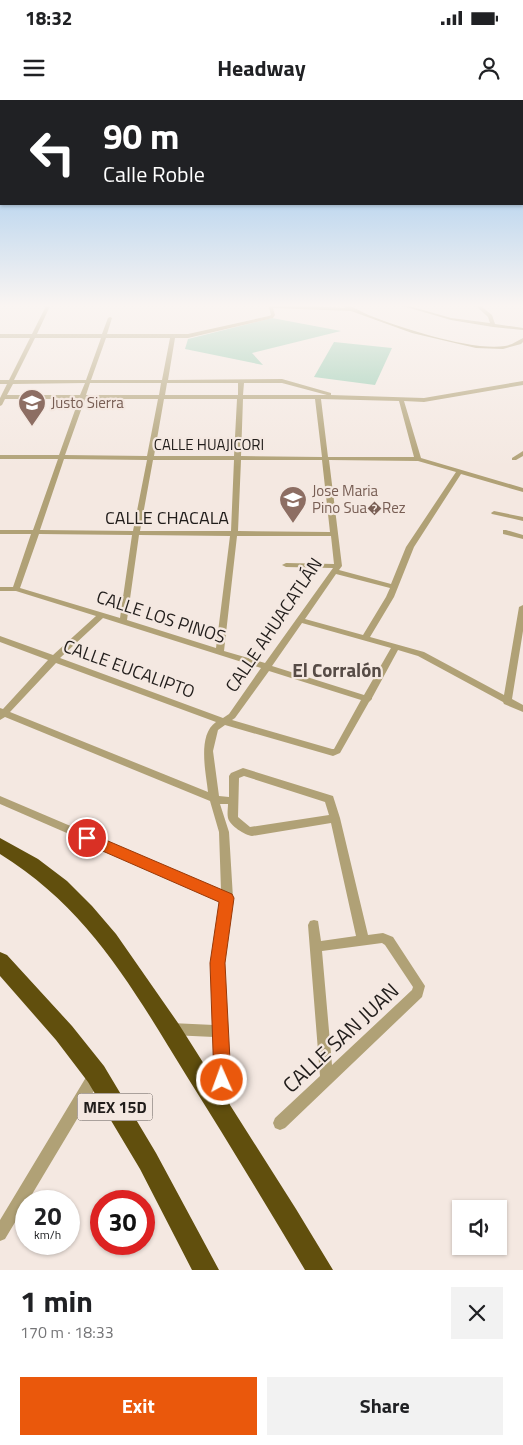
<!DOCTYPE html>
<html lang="en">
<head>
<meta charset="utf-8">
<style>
	:root { --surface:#fff; --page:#f2f2f2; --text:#202124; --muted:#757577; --accent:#ea580c }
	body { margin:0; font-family:"Titillium Web",sans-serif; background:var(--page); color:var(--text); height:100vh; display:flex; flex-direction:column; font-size:19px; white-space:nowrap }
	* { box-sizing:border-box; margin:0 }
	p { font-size:16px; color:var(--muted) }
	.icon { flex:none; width:28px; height:28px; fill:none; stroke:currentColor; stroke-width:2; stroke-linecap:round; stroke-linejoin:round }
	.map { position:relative; height:1170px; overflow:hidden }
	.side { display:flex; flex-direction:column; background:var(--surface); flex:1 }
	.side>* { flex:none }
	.guide { position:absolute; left:0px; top:0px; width:524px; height:105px; box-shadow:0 1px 4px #0004; background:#202124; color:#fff; overflow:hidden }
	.fabs { position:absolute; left:452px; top:1100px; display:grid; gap:10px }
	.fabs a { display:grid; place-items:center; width:55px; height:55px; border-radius:0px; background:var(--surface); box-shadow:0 1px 4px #0004; font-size:25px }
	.speed { position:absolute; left:15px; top:1090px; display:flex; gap:10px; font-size:25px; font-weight:700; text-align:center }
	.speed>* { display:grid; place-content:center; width:65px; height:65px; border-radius:50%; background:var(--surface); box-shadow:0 1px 4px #0004; line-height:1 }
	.speed small { font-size:12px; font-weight:400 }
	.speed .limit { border:8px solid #d22; background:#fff; color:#111 }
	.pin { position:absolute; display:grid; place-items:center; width:42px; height:42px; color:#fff; margin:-21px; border:2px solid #fff; border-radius:50%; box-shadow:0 1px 5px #0007 }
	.me { position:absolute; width:55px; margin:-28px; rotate:358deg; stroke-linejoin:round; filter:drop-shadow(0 0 4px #0008) }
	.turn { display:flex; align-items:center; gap:18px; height:105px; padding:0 20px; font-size:22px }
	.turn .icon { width:65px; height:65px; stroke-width:2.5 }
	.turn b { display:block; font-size:35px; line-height:42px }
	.round { display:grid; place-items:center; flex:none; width:52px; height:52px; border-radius:0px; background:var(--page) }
	.head { display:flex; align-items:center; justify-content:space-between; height:85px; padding:0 20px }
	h1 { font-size:30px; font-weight:700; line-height:38px }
	.primary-button { display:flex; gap:10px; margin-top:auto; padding:10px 20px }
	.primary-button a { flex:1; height:58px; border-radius:0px; background:var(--accent); color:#fff; font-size:20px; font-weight:700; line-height:58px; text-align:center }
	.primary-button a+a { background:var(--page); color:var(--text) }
	.status { display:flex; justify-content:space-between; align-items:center; height:35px; padding:0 25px; background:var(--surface); direction:ltr }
	.status svg { height:14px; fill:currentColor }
	header { display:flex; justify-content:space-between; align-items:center; height:65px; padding:0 20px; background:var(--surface); font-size:22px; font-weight:700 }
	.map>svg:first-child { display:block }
	.green { fill:#93caae }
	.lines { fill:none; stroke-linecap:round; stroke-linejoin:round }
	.street { fill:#b0a176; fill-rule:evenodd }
	.highway { fill:#614f0d; fill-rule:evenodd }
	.route { fill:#ea580c; stroke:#983908 }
	.labels { text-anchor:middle; stroke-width:4.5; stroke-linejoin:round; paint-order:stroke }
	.far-education-label { font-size:15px; fill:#785e54; stroke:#f4e8e1; text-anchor:start }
	.far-street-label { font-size:15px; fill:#211d1b; stroke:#f4e8e1 }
	.shield { fill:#f4e8e1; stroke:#605a56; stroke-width:1 }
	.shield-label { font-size:16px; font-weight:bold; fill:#211d1b }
	.street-label { font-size:18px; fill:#211d1b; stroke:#f4e8e1 }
	.neighbourhood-label { font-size:19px; font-weight:bold; fill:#564b46; stroke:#f4e8e1 }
	.near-street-label { font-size:21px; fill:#211d1b; stroke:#f4e8e1 }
</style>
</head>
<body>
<div class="status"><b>18:32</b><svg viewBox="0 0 49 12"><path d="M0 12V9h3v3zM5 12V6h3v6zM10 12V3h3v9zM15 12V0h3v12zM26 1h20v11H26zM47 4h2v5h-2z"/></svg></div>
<header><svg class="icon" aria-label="menu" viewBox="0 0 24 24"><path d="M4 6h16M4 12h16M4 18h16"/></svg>Headway<svg class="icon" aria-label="person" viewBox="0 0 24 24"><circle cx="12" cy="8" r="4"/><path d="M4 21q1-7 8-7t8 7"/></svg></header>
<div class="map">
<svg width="523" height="1170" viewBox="0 0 523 1170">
	<rect width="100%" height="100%" fill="#f4e8e1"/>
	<g class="green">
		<path d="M 272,218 L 341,231 L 252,253 L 263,265 L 185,249 L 188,239 Z"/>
		<path d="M 334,242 L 392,248 L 375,285 L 314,277 Z"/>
	</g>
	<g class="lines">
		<g class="street">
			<path d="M 47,204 L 51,204 L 37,234 L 102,234 L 108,218 L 110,217 L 112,218 L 107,234 L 188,234 L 269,216 L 271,215 L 268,204 L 346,208 L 340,204 C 348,203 363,213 371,216 C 404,229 472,251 505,246 C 512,245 517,241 523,238 L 523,242 L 521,244 L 503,249 L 476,248 L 412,233 L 351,211 L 273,208 L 275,215 L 273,218 L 188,238 L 175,238 L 168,280 L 282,279 L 331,293 L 331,295 L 424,298 L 523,281 L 523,285 L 424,302 L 404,301 L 421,358 L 523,388 L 523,392 L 461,374 L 414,447 L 394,497 L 370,537 L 424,552 L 504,595 L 519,507 L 523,505 L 523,531 L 512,599 L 523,605 L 523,612 L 504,604 L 503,602 L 418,556 L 398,550 L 372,598 L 372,599 L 369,602 L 340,653 L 333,656 L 225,625 L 218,630 L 213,651 L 219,696 L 229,697 L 229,676 L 231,673 L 243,668 L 333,696 L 340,718 L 368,835 L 383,833 L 393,837 L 425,886 L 422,897 L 285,1028 L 280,1030 L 275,1028 L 273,1023 L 275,1018 L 320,976 L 308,825 L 310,821 L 314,820 L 318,821 L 321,841 L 356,836 L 331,723 L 252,736 C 245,735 230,726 228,718 C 227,714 228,708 228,704 L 220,704 L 229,732 L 233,798 L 224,863 L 230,1005 L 228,1010 L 223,1012 L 218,1010 L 216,1005 L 214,937 L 171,935 L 167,933 L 165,929 L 167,925 L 171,923 L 214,925 L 212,863 L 221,800 L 0,704 L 0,696 L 221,790 L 219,732 L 210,701 L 5,617 L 0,620 L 0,608 L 3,609 L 48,560 L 0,542 L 0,536 L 53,555 L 96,516 L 16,491 L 0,491 L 0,487 L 13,487 L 31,434 L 0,434 L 0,430 L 33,430 L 58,359 L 0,359 L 0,355 L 59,355 L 79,299 L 5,299 L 2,305 L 0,306 L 0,298 L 7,284 L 0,284 L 0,280 L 9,280 L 30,238 L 0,238 L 0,234 L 32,234 ZM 35,238 L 101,238 L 86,280 L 14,280 ZM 106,238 L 170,238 L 162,280 L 91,280 ZM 85,283 L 80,295 L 7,295 L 13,284 ZM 90,283 L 161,283 L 159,295 L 86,295 ZM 167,283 L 238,283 L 238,295 L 165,295 ZM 244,283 L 282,283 L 327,295 L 243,295 ZM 85,299 L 158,299 L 147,356 L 65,355 ZM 164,299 L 237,299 L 234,356 L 154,356 ZM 243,299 L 315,299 L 322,357 L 241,356 ZM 321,299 L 399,301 L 414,357 L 328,357 ZM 64,359 L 147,360 L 133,431 L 40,430 ZM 153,360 L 234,360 L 231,431 L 140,431 ZM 241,360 L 322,360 L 330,432 L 238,431 ZM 329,360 L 418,361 L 456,372 L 406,447 L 391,484 L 339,470 L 342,466 ZM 39,434 L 132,435 L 120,518 L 20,488 ZM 139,435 L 230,436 L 216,548 L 127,520 ZM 237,436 L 331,436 L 334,464 L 286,463 L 282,465 L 286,467 L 333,468 L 265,563 L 224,551 ZM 336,474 L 390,488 L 386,497 L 363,535 L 305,519 ZM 103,518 L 261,568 L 229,614 L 223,618 L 60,558 ZM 302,523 L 391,548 L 364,595 L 272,566 ZM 56,563 L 216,622 C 197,635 206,673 208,692 L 10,612 ZM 269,571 L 361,600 L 334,649 L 332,649 L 232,620 L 235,618 ZM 244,676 L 325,702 L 329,715 L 250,727 L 238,717 L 239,678 ZM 382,843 L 385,845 L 413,887 L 412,890 L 332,965 L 322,851 Z"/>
			<path d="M 145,204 L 163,204 C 159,207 149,207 145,204 Z"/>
			<path d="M 396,204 L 402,204 L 451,218 L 490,223 L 488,217 L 474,204 L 478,204 L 492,215 L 495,224 L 523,228 L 523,230 L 493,227 L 451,220 Z"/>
			<path d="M 523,351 L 523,356 L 516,360 L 512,360 L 512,358 Z"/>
			<path d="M 494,411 L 523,417 L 523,421 L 492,414 L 491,413 Z"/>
			<path d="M 503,430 L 506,430 L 523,435 L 523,439 L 503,434 Z"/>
			<path d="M 96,968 L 101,969 L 102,974 L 101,979 L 28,1101 L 26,1101 L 26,1104 L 5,1139 L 0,1141 L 0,1120 L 91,969 Z"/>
		</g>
		<g class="highway">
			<path d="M 0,738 L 38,759 L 67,781 L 92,806 L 116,834 L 178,923 L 296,1109 L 333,1170 L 305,1170 C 266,1105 227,1040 186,975 C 133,889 89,809 0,754 Z"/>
			<path d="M 0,852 L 7,855 L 72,926 L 104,966 L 156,1053 L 219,1170 L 192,1170 L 140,1069 L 88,982 L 56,940 L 0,876 Z"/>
		</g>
	</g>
	<linearGradient id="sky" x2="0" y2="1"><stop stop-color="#87bcec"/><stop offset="0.56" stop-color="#faf5f2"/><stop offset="1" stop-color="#faf5f2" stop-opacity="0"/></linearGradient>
	<rect width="523" height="367" fill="url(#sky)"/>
	<path class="route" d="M 87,732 L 232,794 L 234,798 L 225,863 L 231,980 L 228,986 L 222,989 L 216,986 L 214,980 L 210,863 L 219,802 L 82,742 L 81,738 L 82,734 Z"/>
	<defs>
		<symbol id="school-pin" viewBox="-11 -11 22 30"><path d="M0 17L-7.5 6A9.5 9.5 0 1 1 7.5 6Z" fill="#8d6e63" stroke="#f4e8e1"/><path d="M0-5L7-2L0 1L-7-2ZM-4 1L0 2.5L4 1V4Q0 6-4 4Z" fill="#fff"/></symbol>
	</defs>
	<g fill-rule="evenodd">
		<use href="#school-pin" x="16" y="287" width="32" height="43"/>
		<use href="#school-pin" x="277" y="384" width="32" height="43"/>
	</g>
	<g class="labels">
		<g class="far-education-label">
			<text x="51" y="308">Justo Sierra</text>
			<text x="312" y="396">Jose Maria<tspan x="312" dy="17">Pino Sua�Rez</tspan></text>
		</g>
		<g class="far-street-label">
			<text x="209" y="350">CALLE HUAJICORI</text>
		</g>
		<rect class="shield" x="77.5" y="993.5" width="75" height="27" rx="4"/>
		<g class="shield-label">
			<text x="115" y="1013">MEX 15D</text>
		</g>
		<g class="street-label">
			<text x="167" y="424">CALLE CHACALA</text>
			<text transform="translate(161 517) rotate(18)" y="6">CALLE LOS PINOS</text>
			<text transform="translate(274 525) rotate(-56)" y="6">CALLE AHUACATLÁN</text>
			<text transform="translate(129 569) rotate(20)" y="6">CALLE EUCALIPTO</text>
		</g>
		<g class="neighbourhood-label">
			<text x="337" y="577">El Corralón</text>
		</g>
		<g class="near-street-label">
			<text transform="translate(341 938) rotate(-43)" y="7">CALLE SAN JUAN</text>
		</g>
	</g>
</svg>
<div class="fabs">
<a><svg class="icon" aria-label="sound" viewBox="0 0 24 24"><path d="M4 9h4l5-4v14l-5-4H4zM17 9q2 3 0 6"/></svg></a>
</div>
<div class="speed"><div>20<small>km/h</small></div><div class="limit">30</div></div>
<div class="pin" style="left:87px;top:738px;background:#d93025"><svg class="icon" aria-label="arrive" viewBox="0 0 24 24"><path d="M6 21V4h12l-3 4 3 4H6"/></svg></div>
<svg class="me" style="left:222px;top:980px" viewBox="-20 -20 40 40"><circle r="17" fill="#ea580c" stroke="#fff" stroke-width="3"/><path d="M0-11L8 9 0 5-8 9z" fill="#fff"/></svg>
<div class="guide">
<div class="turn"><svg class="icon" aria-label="left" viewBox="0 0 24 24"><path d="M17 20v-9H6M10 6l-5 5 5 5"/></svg><div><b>90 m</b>Calle Roble</div></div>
</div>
</div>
<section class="side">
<div class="head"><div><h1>1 min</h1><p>170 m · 18:33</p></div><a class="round"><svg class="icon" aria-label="close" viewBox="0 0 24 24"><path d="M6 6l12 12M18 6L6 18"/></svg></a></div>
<div class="primary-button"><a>Exit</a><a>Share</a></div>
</section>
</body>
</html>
